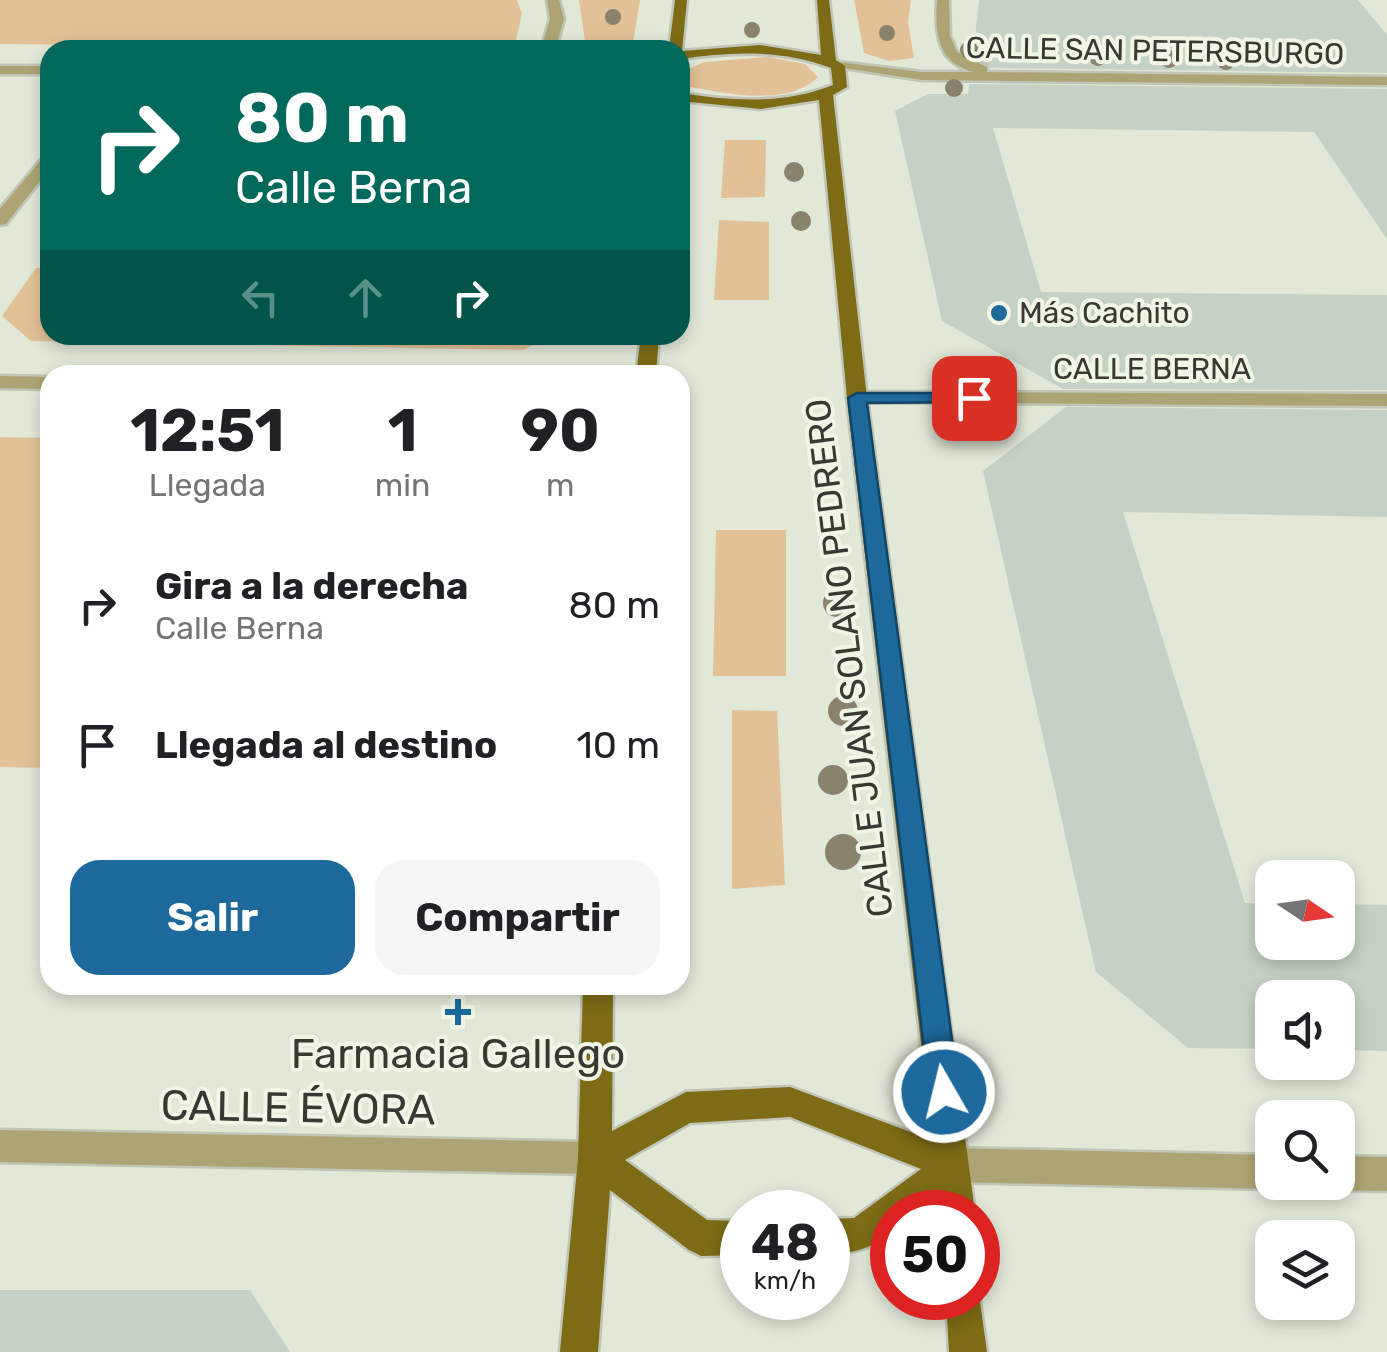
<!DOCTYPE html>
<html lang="es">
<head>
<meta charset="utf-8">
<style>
	:root { --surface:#fff; --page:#f6f6f6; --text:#202124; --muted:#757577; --accent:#1d699c }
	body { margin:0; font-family:Rubik,sans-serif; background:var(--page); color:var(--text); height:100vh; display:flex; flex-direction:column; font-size:38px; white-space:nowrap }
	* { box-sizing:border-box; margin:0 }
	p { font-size:32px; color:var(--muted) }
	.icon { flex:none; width:55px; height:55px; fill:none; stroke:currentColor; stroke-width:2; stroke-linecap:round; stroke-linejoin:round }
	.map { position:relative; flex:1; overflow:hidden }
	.drawer { position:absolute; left:40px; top:365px; width:650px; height:630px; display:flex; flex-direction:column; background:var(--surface); border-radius:30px; box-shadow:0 5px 15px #0003 }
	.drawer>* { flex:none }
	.hud { position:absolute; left:40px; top:40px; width:650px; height:305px; border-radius:30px; box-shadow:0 5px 15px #0003; background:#00695c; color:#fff; overflow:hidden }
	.needle { width:65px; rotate:103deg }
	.buttons { position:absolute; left:1255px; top:860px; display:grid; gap:20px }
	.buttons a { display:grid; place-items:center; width:100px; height:100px; border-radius:20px; background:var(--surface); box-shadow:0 5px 15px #0003; font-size:50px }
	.speed { position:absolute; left:720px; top:1190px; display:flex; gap:20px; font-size:50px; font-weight:700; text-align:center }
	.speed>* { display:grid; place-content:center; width:130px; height:130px; border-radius:50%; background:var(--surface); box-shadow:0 5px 15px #0003; line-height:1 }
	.speed small { font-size:25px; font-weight:400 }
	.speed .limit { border:15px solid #d22; background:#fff; color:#111 }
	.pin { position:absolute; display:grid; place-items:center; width:85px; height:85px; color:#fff; margin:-42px; border-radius:20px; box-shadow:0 5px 15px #0006 }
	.me { position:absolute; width:110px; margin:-55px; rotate:352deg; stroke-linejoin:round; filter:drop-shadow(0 0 8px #0008) }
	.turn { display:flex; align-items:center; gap:35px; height:210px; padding:0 30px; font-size:45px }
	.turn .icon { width:130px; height:130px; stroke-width:2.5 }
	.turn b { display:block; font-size:70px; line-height:85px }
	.lanes { display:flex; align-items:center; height:95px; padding:0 30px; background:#0003; justify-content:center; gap:50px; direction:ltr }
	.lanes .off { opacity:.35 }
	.eta { display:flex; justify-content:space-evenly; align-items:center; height:170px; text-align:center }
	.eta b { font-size:60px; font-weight:700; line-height:70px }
	.action { display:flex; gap:20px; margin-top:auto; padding:20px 30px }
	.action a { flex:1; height:115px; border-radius:30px; background:var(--accent); color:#fff; font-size:40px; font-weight:700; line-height:115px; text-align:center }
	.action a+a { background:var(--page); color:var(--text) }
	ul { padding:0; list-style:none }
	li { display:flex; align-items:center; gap:30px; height:140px; padding:0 30px }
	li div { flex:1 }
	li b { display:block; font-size:38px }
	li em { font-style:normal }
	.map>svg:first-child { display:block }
	.green { fill:#e2c197 }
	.building { fill:#c4d1c4 }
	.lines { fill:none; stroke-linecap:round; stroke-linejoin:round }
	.minor-casing { stroke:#c0c5b7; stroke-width:5 }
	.major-casing { stroke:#c0c5b7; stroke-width:5 }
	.minor { fill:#aea473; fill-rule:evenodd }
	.major { fill:#7d6c15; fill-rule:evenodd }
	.tree { fill:#89826c }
	.route { fill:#1d699c; stroke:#134465; stroke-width:2.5 }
	.poi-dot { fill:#1d699c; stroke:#f0f5e5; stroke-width:4 }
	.labels { text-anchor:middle; stroke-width:8; stroke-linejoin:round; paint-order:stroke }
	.far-street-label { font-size:30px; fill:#373932; stroke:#f0f5e5 }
	.far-poi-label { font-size:30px; fill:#373932; stroke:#f0f5e5; text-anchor:start }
	.street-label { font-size:35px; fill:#373932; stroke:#f0f5e5 }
	.near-poi-label { font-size:42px; fill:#373932; stroke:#f0f5e5 }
	.near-street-label { font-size:42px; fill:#373932; stroke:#f0f5e5 }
</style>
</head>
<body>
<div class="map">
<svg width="1387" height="1352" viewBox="0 0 1387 1352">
	<rect width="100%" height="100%" fill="#e2e8d8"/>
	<g class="green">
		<path d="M 0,0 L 517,0 L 522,14 L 516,40 L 504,49 L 0,44 Z"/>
		<path d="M 579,0 L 640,0 L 632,50 L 578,50 L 585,42 Z"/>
		<path d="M 854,0 L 911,0 L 908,22 L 914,58 L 889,61 L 864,53 Z"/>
		<path d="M 768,57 L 805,64 L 818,77 C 788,108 720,93 682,85 L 680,73 L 704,62 Z"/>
		<path d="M 725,140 L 766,140 L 765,197 L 721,198 Z"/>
		<path d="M 719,220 L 769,222 L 769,300 L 714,300 Z"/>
		<path d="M 36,268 L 50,268 L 50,335 L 554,335 L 523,350 L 31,341 L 2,316 Z"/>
		<path d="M 0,437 L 50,438 L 50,768 L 0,767 Z"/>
		<path d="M 716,530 L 786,530 L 786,676 L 713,676 Z"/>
		<path d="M 732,710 L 777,711 L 785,885 L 732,889 Z"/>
	</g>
	<g class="building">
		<path d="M 979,0 L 1358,0 L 1387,35 L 1387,73 L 991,68 L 973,56 Z"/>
		<path d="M 969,84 L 1387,89 L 1387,239 L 1314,132 L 993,128 L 1041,292 L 1387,295 L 1387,390 L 1063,389 L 942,321 L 895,111 L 928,94 L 968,94 Z"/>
		<path d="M 1066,407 L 1387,410 L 1387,517 L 1123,512 L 1245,903 L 1272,904 L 1272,942 L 1338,942 L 1338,904 L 1387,905 L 1387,1051 L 1338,1050 L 1338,998 L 1272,998 L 1272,1049 L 1188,1048 L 1096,972 L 983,471 Z"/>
		<path d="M 0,1290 L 250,1290 L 290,1352 L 0,1352 Z"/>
	</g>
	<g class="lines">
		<defs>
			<g id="minor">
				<path d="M 547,0 L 559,0 L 564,19 L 555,50 L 541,50 L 550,19 Z"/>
				<path d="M 937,0 L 949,0 L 950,36 L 957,52 L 987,67 L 987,72 L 1387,77 L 1387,85 L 922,80 L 831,66 L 838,62 L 922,72 L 974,72 C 937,63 935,33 937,0 Z"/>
				<rect x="0" y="66" width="50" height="8"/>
				<path d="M 50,153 L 50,168 L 6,224 L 0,225 L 0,209 L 45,155 Z"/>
				<path d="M 0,376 L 50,377 L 50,389 L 0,388 Z"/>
				<path d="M 857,392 L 1387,394 L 1387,406 L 850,402 L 847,398 Z"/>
				<path d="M 0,1130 L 595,1142 L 607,1146 L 612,1158 L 607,1170 L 595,1174 L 0,1162 Z"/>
				<path d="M 954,1148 L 1272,1155 L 1272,1182 L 1285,1182 L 1272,1189 L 954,1182 L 942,1177 L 937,1165 L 942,1153 Z"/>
				<path d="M 1338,1156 L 1387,1157 L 1387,1191 L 1338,1190 L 1326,1185 L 1338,1182 Z"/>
			</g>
			<g id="major">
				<path d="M 675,0 L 687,0 L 682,51 L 760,45 L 821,55 L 817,0 L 829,0 L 836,60 L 845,66 L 847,87 L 833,95 L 867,398 L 975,1212 L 941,1212 L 939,1197 L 919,1212 L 892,1212 L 892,1232 C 870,1249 856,1253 828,1254 L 828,1219 L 854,1218 L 921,1169 L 790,1117 L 690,1123 L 625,1160 L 707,1220 L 742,1221 L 742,1255 L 701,1256 L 689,1250 L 610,1190 L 598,1352 L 560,1352 L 578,1158 L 583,985 L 613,985 L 612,1131 L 686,1092 L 790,1087 L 932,1140 L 847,398 L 819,100 L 761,109 L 680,101 L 680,93 C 732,101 783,105 833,85 L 831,68 C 782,49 732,52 680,59 L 680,50 L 669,50 Z"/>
				<path d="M 641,335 L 659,335 L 656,375 L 636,375 Z"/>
				<path d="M 978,1287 L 987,1352 L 949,1352 L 946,1298 L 978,1298 Z"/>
			</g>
		</defs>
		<use href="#minor" class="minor-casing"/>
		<use href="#major" class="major-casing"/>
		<use href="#minor" class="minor"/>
		<use href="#major" class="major"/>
	</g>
	<g class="tree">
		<circle cx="613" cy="17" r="8"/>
		<circle cx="752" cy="30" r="8"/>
		<circle cx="887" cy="33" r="8"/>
		<circle cx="969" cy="50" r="9"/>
		<circle cx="1098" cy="57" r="9"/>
		<circle cx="1169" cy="59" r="9"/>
		<circle cx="1226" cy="61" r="9"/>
		<circle cx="954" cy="88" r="9"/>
		<circle cx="794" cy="172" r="10"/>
		<circle cx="801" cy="221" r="10"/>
		<circle cx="837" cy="603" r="14"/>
		<circle cx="843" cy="711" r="15"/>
		<circle cx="833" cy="780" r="15"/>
		<circle cx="843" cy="852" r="18"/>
	</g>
	<path class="route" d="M 974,393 L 980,394 L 980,402 L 867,403 L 959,1092 L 955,1101 L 944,1105 L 934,1101 L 929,1092 L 848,398 L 857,393 Z"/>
	<g class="poi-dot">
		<circle cx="999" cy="313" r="10"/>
		<path d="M453 997h10v10h10v10h-10v10h-10v-10h-10v-10h10z"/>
	</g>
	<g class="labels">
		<g class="far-street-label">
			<text transform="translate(1155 51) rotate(1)" y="10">CALLE SAN PETERSBURGO</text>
			<text x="1152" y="379">CALLE BERNA</text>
		</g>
		<g class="far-poi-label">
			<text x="1019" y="323">Más Cachito</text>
		</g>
		<g class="street-label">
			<text transform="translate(849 658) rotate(-97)" y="12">CALLE JUAN SOLANO PEDRERO</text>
		</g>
		<g class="near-poi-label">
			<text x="458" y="1068">Farmacia Gallego</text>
		</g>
		<g class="near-street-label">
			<text transform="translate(298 1107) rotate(1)" y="15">CALLE ÉVORA</text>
		</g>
	</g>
</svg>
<div class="buttons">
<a><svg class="needle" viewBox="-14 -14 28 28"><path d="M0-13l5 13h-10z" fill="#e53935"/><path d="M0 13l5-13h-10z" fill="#757577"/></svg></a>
<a><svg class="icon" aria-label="sound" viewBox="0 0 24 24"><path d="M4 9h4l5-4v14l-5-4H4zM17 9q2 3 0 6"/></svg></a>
<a><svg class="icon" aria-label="search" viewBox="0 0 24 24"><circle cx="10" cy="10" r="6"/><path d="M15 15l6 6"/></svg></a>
<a><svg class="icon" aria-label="layers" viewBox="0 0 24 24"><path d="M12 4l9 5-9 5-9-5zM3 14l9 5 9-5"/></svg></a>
</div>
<div class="speed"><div>48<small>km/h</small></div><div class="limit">50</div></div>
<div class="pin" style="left:974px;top:398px;background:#d93025"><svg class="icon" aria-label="arrive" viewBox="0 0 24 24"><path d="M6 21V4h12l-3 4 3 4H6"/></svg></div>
<svg class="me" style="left:944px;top:1092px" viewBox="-20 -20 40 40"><circle r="17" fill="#1d699c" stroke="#fff" stroke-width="3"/><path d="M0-11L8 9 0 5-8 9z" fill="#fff"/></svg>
<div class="hud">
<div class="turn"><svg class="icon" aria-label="right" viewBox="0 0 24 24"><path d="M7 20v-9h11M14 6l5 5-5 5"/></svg><div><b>80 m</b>Calle Berna</div></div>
<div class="lanes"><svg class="icon off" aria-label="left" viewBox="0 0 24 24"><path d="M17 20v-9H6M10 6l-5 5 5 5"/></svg><svg class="icon off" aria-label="ahead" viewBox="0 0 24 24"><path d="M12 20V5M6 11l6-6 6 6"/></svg><svg class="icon" aria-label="right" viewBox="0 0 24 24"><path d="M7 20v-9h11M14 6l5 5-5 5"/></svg></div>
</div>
<section class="drawer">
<div class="eta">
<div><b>12:51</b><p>Llegada</p></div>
<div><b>1</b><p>min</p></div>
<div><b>90</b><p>m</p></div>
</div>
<ul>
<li><svg class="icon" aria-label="right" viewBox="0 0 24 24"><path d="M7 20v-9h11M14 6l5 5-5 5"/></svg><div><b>Gira a la derecha</b><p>Calle Berna</p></div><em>80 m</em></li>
<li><svg class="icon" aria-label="arrive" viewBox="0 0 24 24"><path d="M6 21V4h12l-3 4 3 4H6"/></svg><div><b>Llegada al destino</b></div><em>10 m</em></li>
</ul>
<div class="action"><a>Salir</a><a>Compartir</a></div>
</section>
</div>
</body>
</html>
